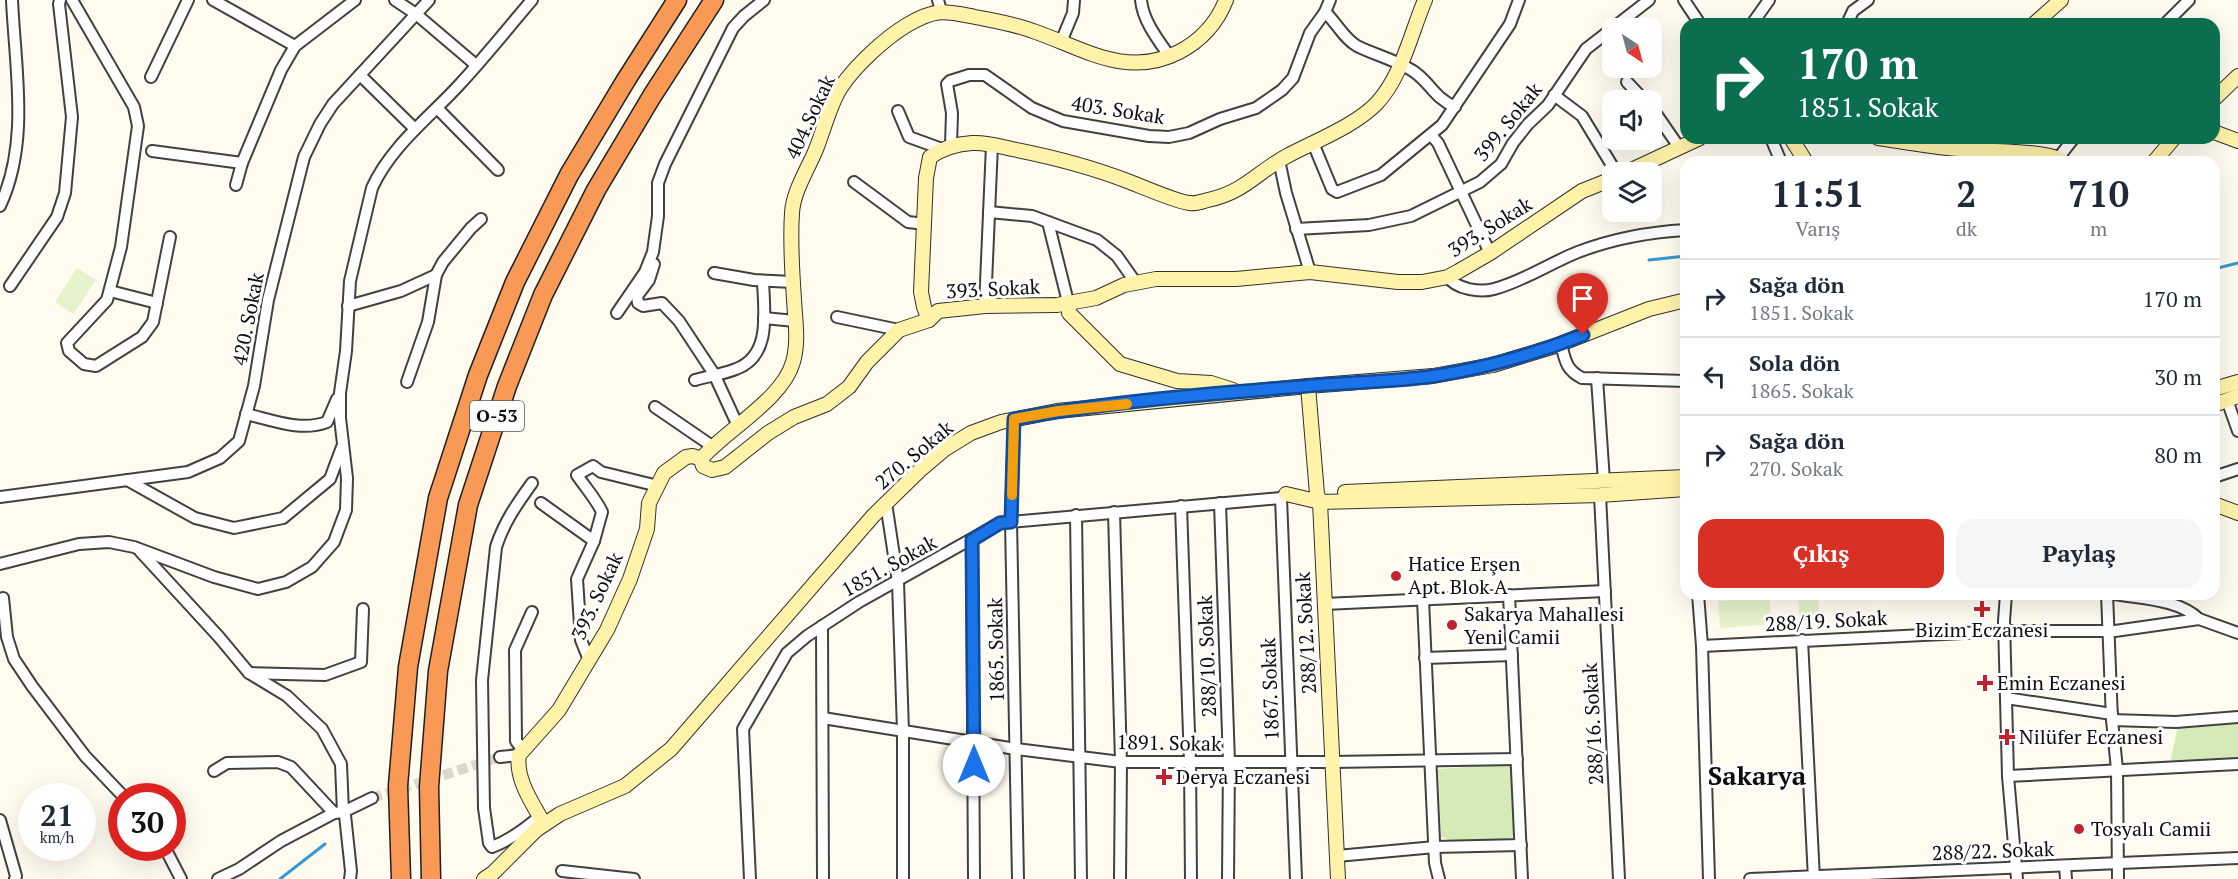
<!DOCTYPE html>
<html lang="tr">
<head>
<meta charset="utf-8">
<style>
	:root { --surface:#fff; --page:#f6f6f7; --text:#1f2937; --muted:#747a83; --line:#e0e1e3; --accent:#d93025 }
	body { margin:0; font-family:"PT Serif",serif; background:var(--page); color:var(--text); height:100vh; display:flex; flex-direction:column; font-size:22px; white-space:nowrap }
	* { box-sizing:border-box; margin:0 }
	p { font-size:20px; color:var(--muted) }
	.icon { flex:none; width:33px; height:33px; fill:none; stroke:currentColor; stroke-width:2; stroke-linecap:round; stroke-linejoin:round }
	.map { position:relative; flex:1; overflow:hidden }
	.panel { position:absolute; left:1680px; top:156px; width:540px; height:444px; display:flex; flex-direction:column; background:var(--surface); border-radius:18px; box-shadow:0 6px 24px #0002 }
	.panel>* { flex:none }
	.guide { position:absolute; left:1680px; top:18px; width:540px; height:126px; border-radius:18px; box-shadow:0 6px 24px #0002; background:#0b6e4f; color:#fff; overflow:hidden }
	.needle { width:39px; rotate:144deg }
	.tools { position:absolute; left:1602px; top:18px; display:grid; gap:12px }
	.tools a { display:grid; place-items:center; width:60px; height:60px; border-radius:12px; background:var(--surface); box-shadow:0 6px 24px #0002; font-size:30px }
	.speed { position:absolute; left:18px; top:783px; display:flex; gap:12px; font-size:30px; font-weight:700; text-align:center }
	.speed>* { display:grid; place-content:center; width:78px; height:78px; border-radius:50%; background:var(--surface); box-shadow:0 6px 24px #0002; line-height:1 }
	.speed small { font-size:15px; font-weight:400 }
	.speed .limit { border:9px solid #d22; background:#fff; color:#111 }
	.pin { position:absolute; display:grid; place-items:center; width:51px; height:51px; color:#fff; margin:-62px -26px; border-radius:50% 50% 50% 0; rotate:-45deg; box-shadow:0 0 6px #0007 }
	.pin .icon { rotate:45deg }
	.me { position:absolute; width:66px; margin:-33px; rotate:0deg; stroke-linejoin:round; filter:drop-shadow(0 0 4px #0008) }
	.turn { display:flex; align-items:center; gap:21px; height:126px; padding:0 18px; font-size:27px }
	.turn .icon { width:78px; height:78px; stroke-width:2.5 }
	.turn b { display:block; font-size:42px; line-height:51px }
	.eta { display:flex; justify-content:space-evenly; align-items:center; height:102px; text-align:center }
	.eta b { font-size:36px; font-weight:800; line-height:42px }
	.action { display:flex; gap:12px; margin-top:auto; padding:12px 18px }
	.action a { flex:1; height:69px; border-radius:18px; background:var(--accent); color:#fff; font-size:24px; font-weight:800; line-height:69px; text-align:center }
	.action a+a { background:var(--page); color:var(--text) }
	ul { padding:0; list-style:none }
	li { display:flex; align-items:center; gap:18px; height:78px; padding:0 18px; border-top:2px solid var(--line) }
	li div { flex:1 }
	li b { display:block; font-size:22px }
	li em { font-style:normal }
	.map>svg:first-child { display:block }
	.green { fill:#d4ebb8 }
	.pitch { fill:#e5f2ca }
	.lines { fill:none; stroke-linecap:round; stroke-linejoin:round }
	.stream { stroke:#3899d1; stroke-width:3 }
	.street-tunnel { stroke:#dbd7cd; stroke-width:10; stroke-dasharray:10 5; stroke-linecap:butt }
	.street-casing { stroke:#414141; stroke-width:14 }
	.secondary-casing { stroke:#303030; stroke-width:16 }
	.highway-casing { stroke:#1f1f1f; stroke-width:21 }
	.street { stroke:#fff; stroke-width:10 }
	.secondary { stroke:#fff3aa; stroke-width:14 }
	.highway { stroke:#f89a55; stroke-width:18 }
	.route-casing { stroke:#114b97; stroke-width:15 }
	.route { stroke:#1a73e8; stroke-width:10 }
	.slow { stroke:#f59e0b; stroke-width:10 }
	.poi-dot { fill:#c2222f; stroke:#fff; stroke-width:2 }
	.labels { text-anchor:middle; stroke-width:6; stroke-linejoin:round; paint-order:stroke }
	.shield { fill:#fff; stroke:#565656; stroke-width:1.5 }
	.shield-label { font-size:18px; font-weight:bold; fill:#0e0e0e }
	.street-label { font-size:20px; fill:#0e0e0e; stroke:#fff }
	.poi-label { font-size:20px; fill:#0e0e0e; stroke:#fff; text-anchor:start }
	.district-label { font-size:26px; font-weight:bold; fill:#0e0e0e; stroke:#fff }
</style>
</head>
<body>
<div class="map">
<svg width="2238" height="879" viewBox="0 0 2238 879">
	<rect width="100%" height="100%" fill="#fffbef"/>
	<g class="green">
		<path d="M 2238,722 L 2238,758 L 2170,763 L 2178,726 Z"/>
		<path d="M 1511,764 L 1514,837 C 1489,842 1466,847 1441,837 L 1438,769 Z"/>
	</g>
	<g class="pitch">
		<path d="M 77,268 L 96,280 L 73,314 L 55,302 Z"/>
		<path d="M 1798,594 L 1818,594 L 1820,623 L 1800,624 Z"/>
		<path d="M 1770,598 L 1771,624 L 1720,628 L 1718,601 Z"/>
	</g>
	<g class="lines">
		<g class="stream">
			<path d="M 1649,260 L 1686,256"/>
			<path d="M 2214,269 L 2238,263"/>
			<path d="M 280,879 L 325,844"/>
		</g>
		<path class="street-tunnel" d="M 372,798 L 500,757"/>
		<defs>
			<g id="street">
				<path d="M 72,0 L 134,107 L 138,126 L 121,247 L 107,300 L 67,343 L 69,351 L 84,364 L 96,366 L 142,337 L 153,322 L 170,237"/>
				<path d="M 213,0 L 295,46"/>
				<path d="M 395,0 L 416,14 L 476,65"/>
				<path d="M 938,0 L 941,11"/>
				<path d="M 1141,0 C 1143,21 1158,40 1170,57"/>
				<path d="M 1684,0 L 1700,24"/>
				<path d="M 1325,12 C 1337,23 1343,38 1357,46 C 1375,55 1396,60 1413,71 C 1431,83 1432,96 1455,107"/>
				<path d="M 1752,24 L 1769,0"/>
				<path d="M 1847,24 L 1853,11 L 1868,0"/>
				<path d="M 2165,24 L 2189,0"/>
				<path d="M 1061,42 L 1073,13 L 1074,0"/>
				<path d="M 360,75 L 415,129"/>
				<path d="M 151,77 L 188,0"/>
				<path d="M 1627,82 L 1644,100"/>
				<path d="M 1554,95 L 1582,116 L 1616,172"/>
				<path d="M 437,108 L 498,170"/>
				<path d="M 1652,108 L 1679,147"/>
				<path d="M 898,111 L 909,137 L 942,149"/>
				<path d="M 1431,135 L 1438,143 L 1490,253"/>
				<path d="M 1771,138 L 1781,162"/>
				<path d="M 1313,143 L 1332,189 L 1337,192 L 1381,175 L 1442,125 L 1510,24 L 1519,0"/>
				<path d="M 951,145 L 952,113 L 947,84 L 950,81 L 969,75 L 985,75 L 1032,108 L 1063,121 L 1149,136 L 1169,137 L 1189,133 L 1220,119 L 1256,108 L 1282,90 L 1293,78 L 1310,33 L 1325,12 L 1330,0"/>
				<path d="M 152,151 L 242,163"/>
				<path d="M 2059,157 L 2074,138"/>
				<path d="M 1279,160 L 1286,193 L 1310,272"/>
				<path d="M 1981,162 L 1985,138"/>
				<path d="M 854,182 L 908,222 L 925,224"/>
				<path d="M 236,185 L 242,163 L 281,70 L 295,46 L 355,0"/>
				<path d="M 0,206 C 30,142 15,68 12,0"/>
				<path d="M 989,212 L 1032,216 L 1097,240 L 1117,256 L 1136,283"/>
				<path d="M 1048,222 L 1068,302"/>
				<path d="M 1296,229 L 1369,225 L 1411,216 L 1480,182 L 1501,164 L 1513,143 L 1528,124 L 1548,105 L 1586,49 L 1649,0"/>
				<path d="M 654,264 L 649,280 L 637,296 L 638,303 L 643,306 L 662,303 L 679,321 L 714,374 L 738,426"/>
				<path d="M 714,273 L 754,280 L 793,282"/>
				<path d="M 1448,277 C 1456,289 1480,293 1494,289 C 1524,281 1550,263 1578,252 C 1612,239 1650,232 1686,230"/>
				<path d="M 10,286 L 57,217 L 65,193 L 72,117 L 59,4 L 60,0"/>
				<path d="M 110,291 L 157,303"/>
				<path d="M 348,306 L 401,291 L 436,275 L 443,262 L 471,228 L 481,219"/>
				<path d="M 985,306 L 992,145"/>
				<path d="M 617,313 L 645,272 L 653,252 L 658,216 L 658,183 L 665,164 L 733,28 L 744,16 L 764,0"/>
				<path d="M 837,317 L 899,330"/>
				<path d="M 764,318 L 795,321"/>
				<path d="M 1561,344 C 1565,360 1566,370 1582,378 L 1686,381"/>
				<path d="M 1597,378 L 1604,481"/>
				<path d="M 695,380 C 708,376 724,374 736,369 C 772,356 764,311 763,281"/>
				<path d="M 407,382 L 428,322 L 436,275"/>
				<path d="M 2227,400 L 2238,431"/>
				<path d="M 655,407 L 712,446"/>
				<path d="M 246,414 C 272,420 301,432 327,422 L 337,399"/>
				<path d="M 1014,419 L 1011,522 L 1018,879"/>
				<path d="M 2214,477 L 2238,469"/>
				<path d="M 127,480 L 195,518 L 234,528 L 283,518 L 330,479 L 342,447"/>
				<path d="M 532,483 C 517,504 504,522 496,547 L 482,680 L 484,808 L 489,843 L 492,847 C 510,840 525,829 540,816"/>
				<path d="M 1600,495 L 1619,879"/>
				<path d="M 0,497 L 188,472 L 220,458 L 239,441 L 254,386 L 268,300 L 304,157 L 320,124 L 333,104 L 429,0"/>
				<path d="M 1281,498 L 1296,879"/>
				<path d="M 541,503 L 594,541"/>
				<path d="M 886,503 L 898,582 L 903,731 L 903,879"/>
				<path d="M 1220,503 L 1229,762 L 1228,879"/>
				<path d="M 1181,506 L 1190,762 L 1191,879"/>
				<path d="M 1114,512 L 1121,762 L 1120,879"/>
				<path d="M 1076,515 L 1081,879"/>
				<path d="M 972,540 L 974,879"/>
				<path d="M 140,551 L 219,637 L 249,673 L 287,696 L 322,729 L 341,764 L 343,812"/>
				<path d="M 0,564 L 79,544 L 109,542 L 134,547 L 214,577 L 258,589 L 286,582 L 312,567 L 334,542 L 346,510 L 347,478 L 340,418 L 340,393 L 346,351 L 350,281 L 372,188 C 391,146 430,117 460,84 C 485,57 508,28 532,0"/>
				<path d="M 1698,594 L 1702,646 L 1709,879"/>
				<path d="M 2006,594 L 2004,621 L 2008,776 L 2017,879"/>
				<path d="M 2107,594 L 2112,720 L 2117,769 L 2118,879"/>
				<path d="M 2115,594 C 2142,599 2178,599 2199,619"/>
				<path d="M 1509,595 L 1522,879"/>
				<path d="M 3,598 L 7,637 L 14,659 L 32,686 L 85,756 L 123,796"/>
				<path d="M 1423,600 L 1435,863 L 1439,879"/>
				<path d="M 1324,604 L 1605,591"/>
				<path d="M 822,626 L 823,879"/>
				<path d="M 1802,640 L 1814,879"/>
				<path d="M 1702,646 L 2004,631 L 2115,631 L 2199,619 L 2238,633"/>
				<path d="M 1425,658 L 1512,655"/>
				<path d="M 589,660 L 581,640 L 577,579 L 594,541 L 602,512 C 596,499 585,487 577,475 L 593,466 L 601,472 L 658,486"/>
				<path d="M 249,673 L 325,675 L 361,662 L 363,609"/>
				<path d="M 2006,698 L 2112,714"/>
				<path d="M 823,718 L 1016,749 L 1121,762 L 1332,762 L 1517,759"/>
				<path d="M 2112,720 L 2176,722 L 2238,717"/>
				<path d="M 525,747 L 519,745 L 516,741 L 515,650 L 532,612"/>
				<path d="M 500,757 L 519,755"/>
				<path d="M 214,771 L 227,763 L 278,762 L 291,767 L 334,813"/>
				<path d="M 2008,776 L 2238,764"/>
				<path d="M 343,812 L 372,798"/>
				<path d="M 0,820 L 16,876 L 15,879"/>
				<path d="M 165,848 L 181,879"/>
				<path d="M 1337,856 L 1435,847 L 1521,845"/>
				<path d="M 2065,866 L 2066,879"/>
				<path d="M 562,871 L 634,879"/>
				<path d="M 218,879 L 239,869 L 281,841 L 334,813 L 343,812 L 345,815 L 351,871 L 350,879"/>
				<path d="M 750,879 L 743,729 L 787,653 L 807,636 L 859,602 L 1000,523 L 1281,498 L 1286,494"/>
				<path d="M 1750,879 L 2238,858"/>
			</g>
			<g id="secondary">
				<path d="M 2034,24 L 2061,0"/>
				<path d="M 2214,99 L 2238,76"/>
				<path d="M 2214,132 L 2238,141"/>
				<path d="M 1791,138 L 1806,162"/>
				<path d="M 1878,138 C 1905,142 1931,147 1958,149 C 1981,152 2048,149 2064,162"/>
				<path d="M 2154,162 L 2174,138"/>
				<path d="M 1627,172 L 1700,138"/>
				<path d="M 1068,302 L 1069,313 L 1120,364 L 1177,381 L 1211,383 L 1233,390"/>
				<path d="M 929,320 L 924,307 L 921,292 L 926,178 L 930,157 C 943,148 955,144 972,143 C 985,142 999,146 1012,149 C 1053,157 1092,167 1130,182 C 1143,187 1180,203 1190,203 C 1196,204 1203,201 1208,200 C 1245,192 1257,172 1287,156 C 1315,141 1355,126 1377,103 C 1402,76 1411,33 1425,0"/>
				<path d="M 1308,386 L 1317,494 L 1320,502 L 1338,879"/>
				<path d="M 2214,389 L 2238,382"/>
				<path d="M 2214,405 L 2238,396"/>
				<path d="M 701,459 C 726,430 783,399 793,362 C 799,341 795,320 794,299 C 792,271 790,242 792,213 C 793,193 806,172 814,154 C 823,134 829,105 841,87 C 856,65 884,39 907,25 C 936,8 944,11 975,17 C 995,21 1014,24 1033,31 C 1083,48 1126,79 1179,52 C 1200,41 1217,23 1226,0"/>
				<path d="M 1345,492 L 1686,477"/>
				<path d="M 1286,494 L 1320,502 L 1600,495 L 1686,489"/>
				<path d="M 2214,504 L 2238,513"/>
				<path d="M 544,824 C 533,804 515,779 519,755 L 559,710 L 607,630 L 630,579 L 647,529 L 649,503 L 664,473 L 686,457 L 693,456 L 701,459 L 703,466 L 712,470 L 725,467 L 768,433 L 794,417 L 827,404 L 849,387 L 867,362 L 899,330 L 929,320 L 938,311 L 985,306 L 1057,305 L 1096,298 L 1124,285 L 1156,279 L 1236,279 L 1310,272 L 1398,282 L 1422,282 L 1448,277 L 1459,271 L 1490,253 L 1582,191 L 1612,179"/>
				<path d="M 484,879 L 493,873 L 536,830 L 560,814 L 625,786 L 671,749 L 873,516 L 919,471 L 945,449 L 971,433 L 1001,422 L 1057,411 L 1308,386 L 1433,376 L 1493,365 L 1555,346 L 1649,309 L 1686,300"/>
			</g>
			<g id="highway">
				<path d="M 401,879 L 398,786 L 408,667 L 438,498 L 478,375 L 515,282 L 569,175 L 626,80 L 677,0"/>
				<path d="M 431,879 L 429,787 L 438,671 L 468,505 L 507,386 L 543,295 L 596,190 L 652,96 L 714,0"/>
			</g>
		</defs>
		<use href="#street" class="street-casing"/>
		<use href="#secondary" class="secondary-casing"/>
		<use href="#highway" class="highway-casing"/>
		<use href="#street" class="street"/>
		<use href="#secondary" class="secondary"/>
		<use href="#highway" class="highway"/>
	</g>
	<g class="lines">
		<defs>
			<path id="route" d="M 974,765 L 972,540 L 1000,523 L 1011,522 L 1014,419 C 1111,401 1210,394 1307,386 C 1349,382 1393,382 1434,376 C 1485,368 1535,354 1583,335"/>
		</defs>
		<use href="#route" class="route-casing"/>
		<use href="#route" class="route"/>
		<path class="slow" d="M 1012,495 L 1014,419 L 1058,411 L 1127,404"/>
	</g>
	<g class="poi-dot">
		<circle cx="1396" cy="576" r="6"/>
		<path d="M1979 600h6v6h6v6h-6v6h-6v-6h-6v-6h6z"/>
		<circle cx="1452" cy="625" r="6"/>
		<path d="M1982 674h6v6h6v6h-6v6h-6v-6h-6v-6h6z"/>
		<path d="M2004 728h6v6h6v6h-6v6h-6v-6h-6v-6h6z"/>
		<path d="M1161 768h6v6h6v6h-6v6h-6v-6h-6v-6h6z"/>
		<circle cx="2079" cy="829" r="6"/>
	</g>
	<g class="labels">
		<rect class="shield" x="470" y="401" width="54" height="30" rx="4.5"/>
		<g class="shield-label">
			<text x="497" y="422">O-53</text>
		</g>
		<g class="street-label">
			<text transform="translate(1118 110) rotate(9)" y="7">403. Sokak</text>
			<text transform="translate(810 117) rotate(-65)" y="7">404.Sokak</text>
			<text transform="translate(1508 122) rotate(-51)" y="7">399. Sokak</text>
			<text transform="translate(1490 227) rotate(-32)" y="7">393. Sokak</text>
			<text transform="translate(993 289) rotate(-3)" y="7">393. Sokak</text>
			<text transform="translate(248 319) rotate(-79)" y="7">420. Sokak</text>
			<text transform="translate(914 455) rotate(-40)" y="7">270. Sokak</text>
			<text transform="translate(889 566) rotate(-29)" y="7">1851. Sokak</text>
			<text transform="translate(597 596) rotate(-65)" y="7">393. Sokak</text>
			<text transform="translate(1826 621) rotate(-3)" y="7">288/19. Sokak</text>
			<text transform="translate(1306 633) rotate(-93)" y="7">288/12. Sokak</text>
			<text transform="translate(996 650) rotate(-91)" y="7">1865. Sokak</text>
			<text transform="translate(1207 656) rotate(-92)" y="7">288/10. Sokak</text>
			<text transform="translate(1270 689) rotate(-92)" y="7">1867. Sokak</text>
			<text transform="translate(1593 724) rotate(-93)" y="7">288/16. Sokak</text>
			<text transform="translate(1169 743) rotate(1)" y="7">1891. Sokak</text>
			<text transform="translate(1993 851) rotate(-2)" y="7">288/22. Sokak</text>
		</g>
		<g class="poi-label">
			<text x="1408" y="571">Hatice Erşen<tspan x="1408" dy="23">Apt. Blok A</tspan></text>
			<text x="1464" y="621">Sakarya Mahallesi<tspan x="1464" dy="23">Yeni Camii</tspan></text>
			<text x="1982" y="637" text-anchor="middle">Bizim Eczanesi</text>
			<text x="1997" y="690">Emin Eczanesi</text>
			<text x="2019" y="744">Nilüfer Eczanesi</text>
			<text x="1176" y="784">Derya Eczanesi</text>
			<text x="2091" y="836">Tosyalı Camii</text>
		</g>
		<g class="district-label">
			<text x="1757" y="785">Sakarya</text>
		</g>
	</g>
</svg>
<div class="tools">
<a><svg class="needle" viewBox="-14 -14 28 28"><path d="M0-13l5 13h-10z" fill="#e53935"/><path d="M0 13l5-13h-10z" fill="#747a83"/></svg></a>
<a><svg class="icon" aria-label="sound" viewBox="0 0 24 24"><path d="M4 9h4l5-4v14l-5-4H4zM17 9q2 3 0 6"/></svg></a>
<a><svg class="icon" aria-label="layers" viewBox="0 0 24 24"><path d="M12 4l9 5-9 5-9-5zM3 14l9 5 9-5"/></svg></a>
</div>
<div class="speed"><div>21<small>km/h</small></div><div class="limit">30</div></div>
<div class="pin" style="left:1583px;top:335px;background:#d93025"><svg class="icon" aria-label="arrive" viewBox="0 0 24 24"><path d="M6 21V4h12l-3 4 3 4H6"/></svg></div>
<svg class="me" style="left:974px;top:765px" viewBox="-20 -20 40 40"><circle r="19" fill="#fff"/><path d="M0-13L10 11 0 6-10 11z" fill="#1a73e8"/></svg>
<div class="guide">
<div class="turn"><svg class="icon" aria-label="right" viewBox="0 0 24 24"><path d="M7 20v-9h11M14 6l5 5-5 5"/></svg><div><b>170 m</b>1851. Sokak</div></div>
</div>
<section class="panel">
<div class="eta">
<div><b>11:51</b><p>Varış</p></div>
<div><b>2</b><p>dk</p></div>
<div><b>710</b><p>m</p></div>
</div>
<ul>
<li><svg class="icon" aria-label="right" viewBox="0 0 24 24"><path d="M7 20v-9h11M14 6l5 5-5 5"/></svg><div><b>Sağa dön</b><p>1851. Sokak</p></div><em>170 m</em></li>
<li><svg class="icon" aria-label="left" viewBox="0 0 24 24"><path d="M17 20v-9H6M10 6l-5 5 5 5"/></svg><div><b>Sola dön</b><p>1865. Sokak</p></div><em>30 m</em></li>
<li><svg class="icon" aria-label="right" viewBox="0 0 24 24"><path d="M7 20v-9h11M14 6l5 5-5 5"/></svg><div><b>Sağa dön</b><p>270. Sokak</p></div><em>80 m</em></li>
</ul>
<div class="action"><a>Çıkış</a><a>Paylaş</a></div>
</section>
</div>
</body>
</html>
